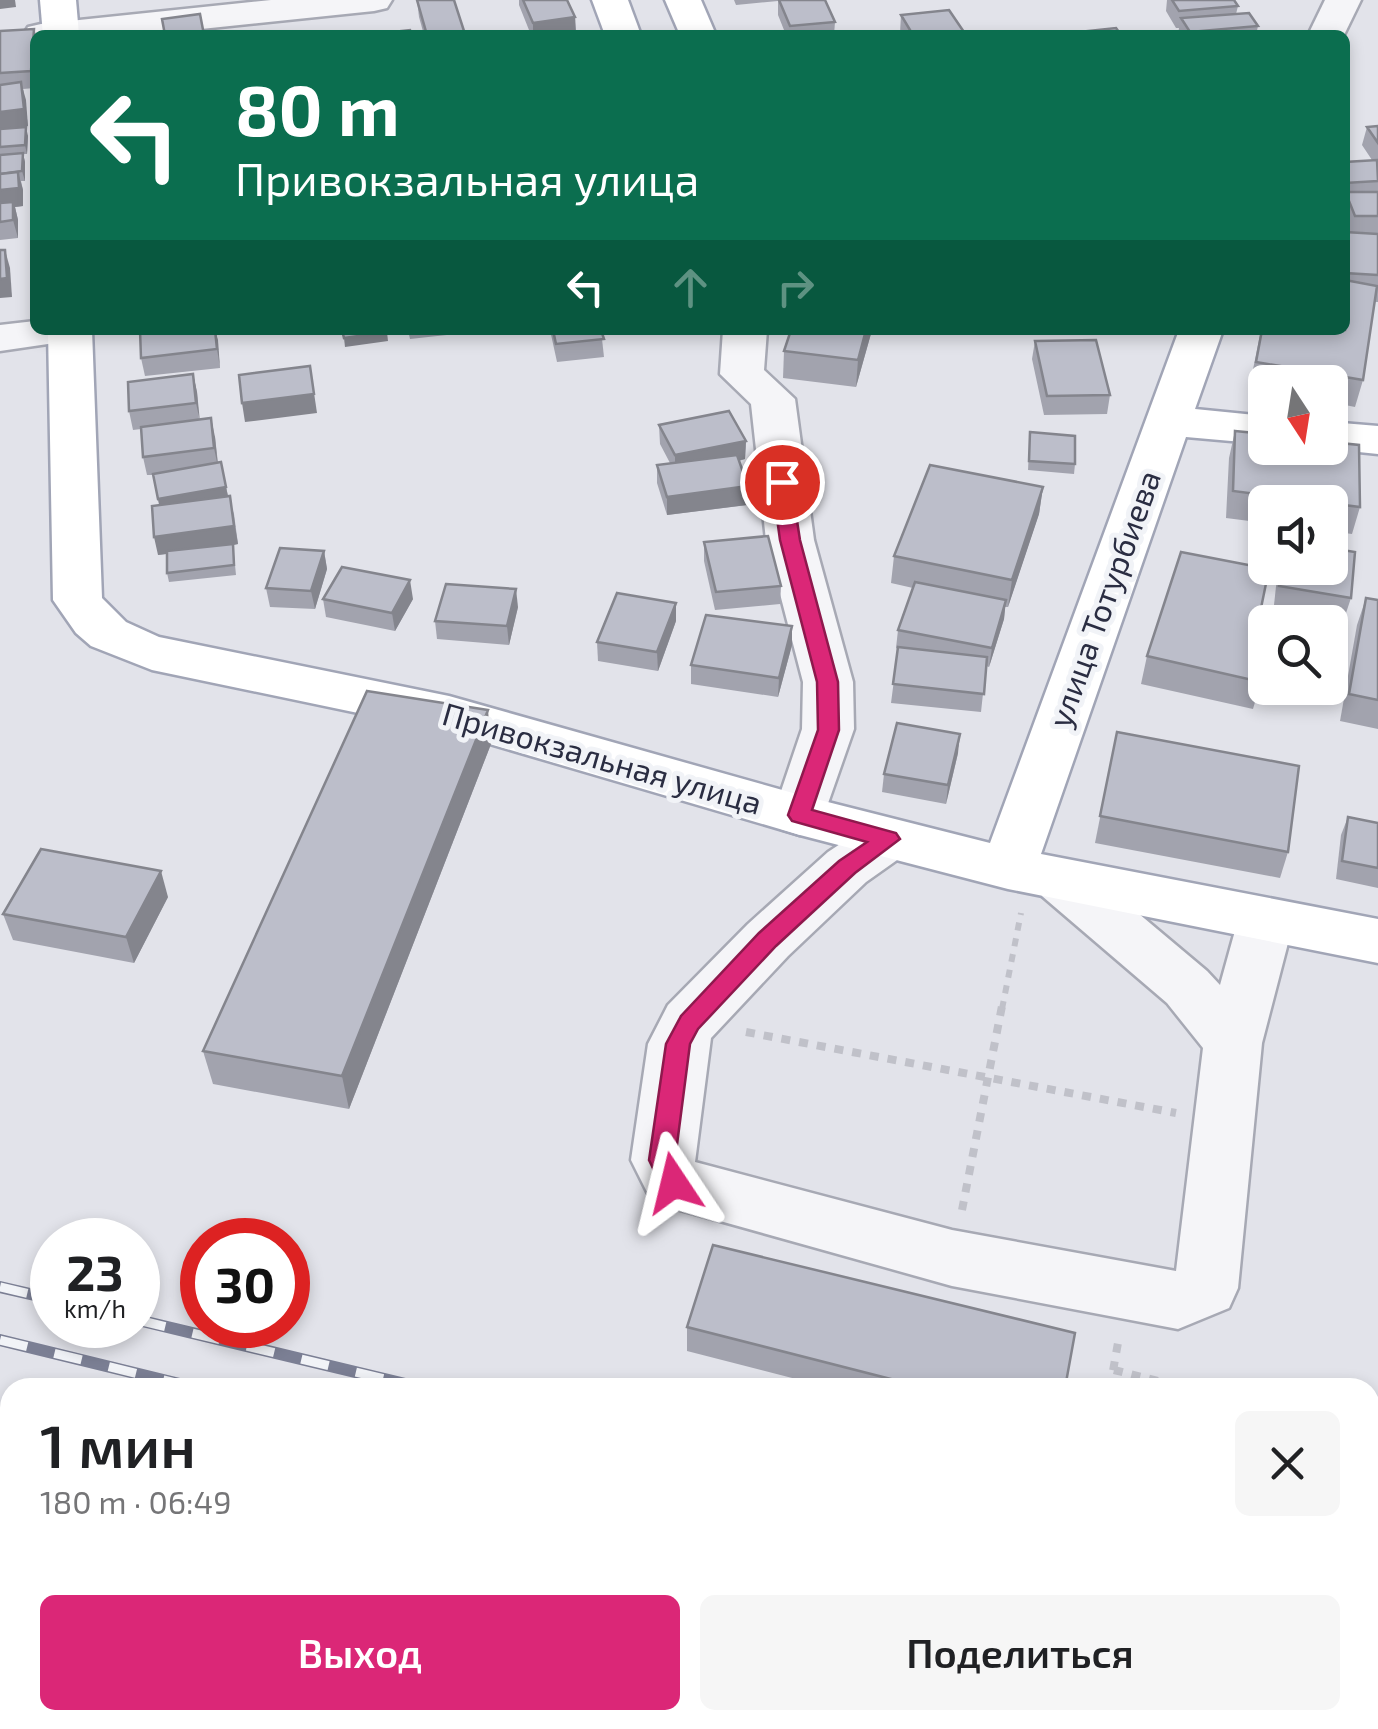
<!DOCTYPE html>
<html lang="ru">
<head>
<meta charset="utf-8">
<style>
	:root { --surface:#fff; --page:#f6f6f6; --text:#202124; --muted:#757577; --accent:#db2777 }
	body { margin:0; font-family:"Exo 2",sans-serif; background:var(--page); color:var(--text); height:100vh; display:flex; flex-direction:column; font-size:38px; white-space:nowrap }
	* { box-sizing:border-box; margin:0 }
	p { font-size:32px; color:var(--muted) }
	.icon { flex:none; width:55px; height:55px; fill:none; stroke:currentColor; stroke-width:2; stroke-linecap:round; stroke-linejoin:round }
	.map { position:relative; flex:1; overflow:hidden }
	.details { position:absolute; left:0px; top:1378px; width:1380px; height:352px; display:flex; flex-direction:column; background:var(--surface); border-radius:30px 30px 0 0; box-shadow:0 5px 15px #0003 }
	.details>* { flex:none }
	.top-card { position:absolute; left:30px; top:30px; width:1320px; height:305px; border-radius:15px; box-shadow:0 5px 15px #0003; background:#0b6e4f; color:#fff; overflow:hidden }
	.needle { width:65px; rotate:168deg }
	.controls { position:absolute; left:1248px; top:365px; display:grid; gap:20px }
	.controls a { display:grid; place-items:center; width:100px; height:100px; border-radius:15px; background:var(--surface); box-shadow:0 5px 15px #0003; font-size:50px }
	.speed { position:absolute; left:30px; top:1218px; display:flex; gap:20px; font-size:50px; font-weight:700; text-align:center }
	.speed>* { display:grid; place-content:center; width:130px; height:130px; border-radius:50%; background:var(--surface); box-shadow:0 5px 15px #0003; line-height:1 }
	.speed small { font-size:25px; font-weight:400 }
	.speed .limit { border:15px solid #d22; background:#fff; color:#111 }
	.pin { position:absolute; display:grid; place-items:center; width:85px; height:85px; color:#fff; margin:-42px; border:5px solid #fff; border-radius:50%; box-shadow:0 2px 10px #0007 }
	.me { position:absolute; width:110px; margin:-55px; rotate:350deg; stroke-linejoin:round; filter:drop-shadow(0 0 8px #0008) }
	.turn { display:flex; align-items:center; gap:35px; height:210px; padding:0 40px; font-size:45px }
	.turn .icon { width:130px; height:130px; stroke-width:2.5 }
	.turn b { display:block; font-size:70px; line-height:85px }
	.lanes { display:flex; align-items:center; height:95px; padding:0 40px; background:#0003; justify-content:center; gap:50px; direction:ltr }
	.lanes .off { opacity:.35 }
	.round { display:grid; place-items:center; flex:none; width:105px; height:105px; border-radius:15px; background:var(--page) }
	.summary { display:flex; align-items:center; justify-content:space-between; height:170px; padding:0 40px }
	h1 { font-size:60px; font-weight:600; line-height:75px }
	.primary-button { display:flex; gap:20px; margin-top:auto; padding:20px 40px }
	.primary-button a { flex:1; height:115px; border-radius:15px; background:var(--accent); color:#fff; font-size:40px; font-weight:600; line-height:115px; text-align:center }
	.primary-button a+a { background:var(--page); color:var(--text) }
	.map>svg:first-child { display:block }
	.built { fill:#d0d2dc }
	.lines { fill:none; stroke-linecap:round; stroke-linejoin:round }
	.minor-casing { stroke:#a7a9b4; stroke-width:5 }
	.major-casing { stroke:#a1a5b6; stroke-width:5 }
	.path-far1 { stroke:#c0c1c9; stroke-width:6; stroke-dasharray:8 8; stroke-linecap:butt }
	.path { stroke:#c0c1c9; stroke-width:8; stroke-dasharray:9 9; stroke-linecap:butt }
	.minor { fill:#f5f5f8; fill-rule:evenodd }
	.major { fill:#fff; fill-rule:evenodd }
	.rail-casing { stroke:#7b7f94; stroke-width:12 }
	.rail { stroke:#f1f3f7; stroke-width:9; stroke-dasharray:28; stroke-linecap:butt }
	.wall { fill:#a2a3ae }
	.shaded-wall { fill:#84858d }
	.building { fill:#bcbeca; stroke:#84858d; stroke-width:2.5 }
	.route { fill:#db2777; stroke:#8e194d; stroke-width:2.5 }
	.labels { text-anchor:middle; stroke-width:10; stroke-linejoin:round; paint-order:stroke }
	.street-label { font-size:32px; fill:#2a2d42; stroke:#f1f3f7 }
</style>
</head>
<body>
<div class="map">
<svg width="1378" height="1729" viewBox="0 0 1378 1729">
	<rect width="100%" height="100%" fill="#e2e3ea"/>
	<path class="built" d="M 0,1495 L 10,1497 L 10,1720 L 894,1720 L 930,1729 L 0,1729 Z"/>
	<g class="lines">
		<defs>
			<g id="minor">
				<path d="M 271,0 L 392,0 L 387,8 L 374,11 L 144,35 L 35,35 L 35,44 L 23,35 L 28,27 L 41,24 Z"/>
				<path d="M 1325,0 L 1361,0 L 1344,35 L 1308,35 Z"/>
				<path d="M 35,321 L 35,330 L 89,330 L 82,339 L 0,351 L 0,325 Z"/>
				<path d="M 723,330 L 767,330 L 764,370 L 795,399 L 814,540 L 853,682 L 854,729 L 819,829 L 800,835 L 781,829 L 773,815 L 802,729 L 803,682 L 766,540 L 751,404 L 720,374 Z"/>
				<path d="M 888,819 L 907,825 L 915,839 L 907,853 L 866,882 L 788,956 L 711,1038 L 695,1162 L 952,1230 L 1176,1271 L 1203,1048 L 1167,1003 L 1042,896 L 1034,881 L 1042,866 L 1062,860 L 1082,866 L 1207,971 L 1220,985 L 1238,920 L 1246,905 L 1266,898 L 1286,905 L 1294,920 L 1262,1043 L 1238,1288 L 1229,1308 L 1178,1329 L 952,1286 L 652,1202 L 631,1160 L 648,1044 L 668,1005 L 748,924 L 828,852 L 869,825 Z"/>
			</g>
			<g id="major">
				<path d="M 40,0 L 76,0 L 79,35 L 43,35 Z"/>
				<path d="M 592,0 L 628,0 L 641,35 L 605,35 Z"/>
				<path d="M 665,0 L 701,0 L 716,35 L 680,35 Z"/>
				<path d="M 48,330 L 92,330 L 102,598 L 126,622 L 159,637 L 449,696 L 800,795 L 990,843 L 1179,330 L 1223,330 L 1195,409 L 1265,416 L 1265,444 L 1186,437 L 1041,854 L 1378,919 L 1378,963 L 1008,889 L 800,835 L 449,732 L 152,670 L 91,646 L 76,633 L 53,600 Z"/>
				<path d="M 1330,422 L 1378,426 L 1378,454 L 1320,448 L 1330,448 Z"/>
			</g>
		</defs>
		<use href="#minor" class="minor-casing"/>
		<use href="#major" class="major-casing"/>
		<path class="path-far1" d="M 1002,1009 L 1021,913"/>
		<g class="path">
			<path d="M 746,1032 L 1176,1113"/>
			<path d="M 962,1210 L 1002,1006"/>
			<path d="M 1114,1370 L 1170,1384"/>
			<path d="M 1110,1388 L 1119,1337"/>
		</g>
		<use href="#minor" class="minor"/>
		<use href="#major" class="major"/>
		<defs>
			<g id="rail">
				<path d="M 0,1287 L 52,1299"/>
				<path d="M 138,1320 L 422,1388"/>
				<path d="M 0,1340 L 196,1388"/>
				<path d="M 0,1424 L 10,1426"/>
				<path d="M 1370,1613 L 1378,1615"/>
				<path d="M 1370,1669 L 1378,1671"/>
				<path d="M 0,1691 L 10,1693"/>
				<path d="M 117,1720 L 153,1729"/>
				<path d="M 1195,1720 L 1231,1729"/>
			</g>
		</defs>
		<use href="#rail" class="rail-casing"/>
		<use href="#rail" class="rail"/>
	</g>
	<g class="wall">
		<path d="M 417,0 L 464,35 L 424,35 L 419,17 Z"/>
		<path d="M 519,0 L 567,0 L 575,17 L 576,35 L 531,35 L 519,5 Z"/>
		<path d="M 734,0 L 778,0 L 778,1 L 736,5 Z"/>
		<path d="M 778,0 L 825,0 L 835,22 L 834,35 L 786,35 L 778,15 Z"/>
		<path d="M 1167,0 L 1234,0 L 1238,6 L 1236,14 L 1258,26 L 1256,35 L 1178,35 L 1179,28 L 1176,28 L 1166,11 Z"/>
		<path d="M 901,15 L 966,35 L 901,35 L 900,33 Z"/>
		<path d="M 34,29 L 36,35 L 35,88 L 23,89 L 28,126 L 21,127 L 28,136 L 27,154 L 23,154 L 25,162 L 25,181 L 21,181 L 23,190 L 23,206 L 15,207 L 18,220 L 18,238 L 0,240 L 0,31 Z"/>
		<path d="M 1378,126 L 1378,302 L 1375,302 L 1363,380 L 1355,407 L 1330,402 L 1330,382 L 1265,382 L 1265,391 L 1249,389 L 1261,330 L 1345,330 L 1345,162 L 1372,160 L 1362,145 L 1367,127 Z"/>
		<path d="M 140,330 L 216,330 L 220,368 L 145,376 L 141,358 Z"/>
		<path d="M 408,330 L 465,330 L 465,333 L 410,339 Z"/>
		<path d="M 550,330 L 601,330 L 604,357 L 557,362 Z"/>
		<path d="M 872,330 L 856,387 L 783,378 L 784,351 Z"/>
		<path d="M 1035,341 L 1110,395 L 1107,414 L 1044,415 L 1032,359 Z"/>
		<path d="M 193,374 L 197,392 L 199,419 L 215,437 L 218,463 L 221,462 L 228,496 L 234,514 L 238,544 L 233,545 L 236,575 L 169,582 L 167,573 L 167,554 L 158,555 L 159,505 L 154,475 L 147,475 L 143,457 L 141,429 L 133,430 L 129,411 Z"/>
		<path d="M 659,425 L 746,441 L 745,459 L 739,461 L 747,505 L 667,515 L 657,483 L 657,465 L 670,463 L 660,444 Z"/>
		<path d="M 1235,431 L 1360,507 L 1352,534 L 1330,531 L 1330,502 L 1265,502 L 1265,523 L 1226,518 L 1229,458 Z"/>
		<path d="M 1030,432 L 1075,464 L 1074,474 L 1028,470 Z"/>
		<path d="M 1043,487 L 1039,514 L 1008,607 L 1005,607 L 1004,619 L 989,667 L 986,666 L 981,712 L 891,703 L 898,649 L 896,648 L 898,630 L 913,588 L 891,583 L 894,556 Z"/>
		<path d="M 704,542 L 781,586 L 780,604 L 715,610 L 704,561 Z"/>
		<path d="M 324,551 L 327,569 L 315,609 L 270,607 L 266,588 Z"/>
		<path d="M 1278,568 L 1330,568 L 1351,598 L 1345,616 L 1274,605 Z"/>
		<path d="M 1366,598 L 1378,600 L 1378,729 L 1340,721 L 1357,625 Z"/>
		<path d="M 323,599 L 413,599 L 395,631 L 326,617 Z"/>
		<path d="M 518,607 L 509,645 L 437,639 L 435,621 Z"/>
		<path d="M 1261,608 L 1265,622 L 1265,686 L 1260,685 L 1253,709 L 1141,684 L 1147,656 Z"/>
		<path d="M 676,621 L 658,671 L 598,661 L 597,642 Z"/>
		<path d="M 792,626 L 792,645 L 778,697 L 691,684 L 691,665 Z"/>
		<path d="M 1117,732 L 1288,852 L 1280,878 L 1095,843 Z"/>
		<path d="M 491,744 L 349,1109 L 213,1084 L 203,1051 Z"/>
		<path d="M 958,753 L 946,804 L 882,792 L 884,774 Z"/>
		<path d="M 1348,817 L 1378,823 L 1378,888 L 1336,879 L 1341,835 Z"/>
		<path d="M 168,897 L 134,963 L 13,940 L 3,914 Z"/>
		<path d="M 687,1327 L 1065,1388 L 831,1388 L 687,1351 Z"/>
	</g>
	<g class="shaded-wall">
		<path d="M 0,0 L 15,0 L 16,7 L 0,9 Z"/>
		<path d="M 575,17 L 576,35 L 533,35 L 533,23 Z"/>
		<path d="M 34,29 L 36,35 L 35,87 L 31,71 Z"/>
		<path d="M 464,31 L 464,35 L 427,35 Z"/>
		<path d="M 21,82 L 26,100 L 28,126 L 0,130 L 0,112 Z"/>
		<path d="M 26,127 L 28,136 L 27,154 L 25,145 Z"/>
		<path d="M 23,153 L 25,162 L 25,181 L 22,171 Z"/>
		<path d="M 18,172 L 23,190 L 23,206 L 15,207 L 18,220 L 18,238 L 13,220 L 0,209 L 0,190 Z"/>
		<path d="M 1349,201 L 1345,218 L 1345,202 Z"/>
		<path d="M 5,250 L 10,268 L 12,297 L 0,298 L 0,279 Z"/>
		<path d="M 215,330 L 218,340 L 220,368 L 217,349 Z"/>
		<path d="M 866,330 L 872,330 L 856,387 L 858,360 Z"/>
		<path d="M 387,332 L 388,341 L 345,347 L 344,338 Z"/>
		<path d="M 310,366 L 317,413 L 245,422 L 242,403 Z"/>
		<path d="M 193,374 L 197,392 L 200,422 L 196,403 Z"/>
		<path d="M 211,418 L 215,437 L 218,467 L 214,448 Z"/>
		<path d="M 746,441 L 745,459 L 675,474 L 675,455 Z"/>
		<path d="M 748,486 L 747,505 L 667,515 L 667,497 Z"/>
		<path d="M 226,487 L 230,506 L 162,517 L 158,499 Z"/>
		<path d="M 1043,487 L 1039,514 L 1008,607 L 1012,580 Z"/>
		<path d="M 230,496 L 238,544 L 233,545 L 236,575 L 233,545 L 158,555 L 154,537 Z"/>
		<path d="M 324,551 L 327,569 L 315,609 L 311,591 Z"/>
		<path d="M 410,580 L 413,599 L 395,631 L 392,613 Z"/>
		<path d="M 516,589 L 518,607 L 509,645 L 507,626 Z"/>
		<path d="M 1006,600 L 1004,619 L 989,667 L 992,648 Z"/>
		<path d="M 676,603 L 676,621 L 658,671 L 657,652 Z"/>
		<path d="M 792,626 L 792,645 L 778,697 L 779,678 Z"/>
		<path d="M 488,710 L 491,744 L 349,1109 L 342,1076 Z"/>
		<path d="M 960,734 L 958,753 L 946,804 L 948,785 Z"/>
		<path d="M 161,871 L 168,897 L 134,963 L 126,937 Z"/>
	</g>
	<g class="building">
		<path d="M 417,0 L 454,0 L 464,31 L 427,35 Z"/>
		<path d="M 523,0 L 567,0 L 575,17 L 533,23 Z"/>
		<path d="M 779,0 L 825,0 L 835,22 L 790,26 Z"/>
		<path d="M 1172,0 L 1234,0 L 1238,6 L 1179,11 Z"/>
		<path d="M 949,10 L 966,35 L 913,35 L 901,15 Z"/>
		<path d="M 1249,13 L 1258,26 L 1190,32 L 1181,18 Z"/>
		<path d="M 200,14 L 204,35 L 165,35 L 162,19 Z"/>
		<path d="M 1116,28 L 1121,35 L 1060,34 Z"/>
		<path d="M 34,29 L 31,71 L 0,73 L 0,31 Z"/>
		<path d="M 410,30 L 412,35 L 365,35 Z"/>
		<path d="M 21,82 L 24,109 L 0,112 L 0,85 Z"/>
		<path d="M 1378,126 L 1378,143 L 1367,127 Z"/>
		<path d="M 26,127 L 25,145 L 0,147 L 0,129 Z"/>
		<path d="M 23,153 L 22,171 L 0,174 L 0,155 Z"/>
		<path d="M 1377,160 L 1378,181 L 1345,183 L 1345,162 Z"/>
		<path d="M 18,172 L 19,188 L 0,190 L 0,174 Z"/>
		<path d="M 1345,192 L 1378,192 L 1378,216 L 1355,216 L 1349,201 L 1345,202 Z"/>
		<path d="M 13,202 L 13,220 L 0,222 L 0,203 Z"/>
		<path d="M 1345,232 L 1378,234 L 1378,275 L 1345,273 Z"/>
		<path d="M 0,250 L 5,250 L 7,278 L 0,279 Z"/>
		<path d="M 1345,280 L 1377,286 L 1363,380 L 1256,362 L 1262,330 L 1345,330 Z"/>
		<path d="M 140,330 L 215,330 L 217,349 L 141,358 Z"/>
		<path d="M 342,330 L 386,330 L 387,332 L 344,338 Z"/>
		<path d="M 553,330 L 601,330 L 604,339 L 556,344 Z"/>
		<path d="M 791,330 L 866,330 L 858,360 L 784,351 Z"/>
		<path d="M 1096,340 L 1110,395 L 1047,396 L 1035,341 Z"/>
		<path d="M 310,366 L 314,394 L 242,403 L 239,375 Z"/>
		<path d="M 193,374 L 196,403 L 129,411 L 128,382 Z"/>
		<path d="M 729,411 L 746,441 L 675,455 L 659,425 Z"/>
		<path d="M 211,418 L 214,448 L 143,457 L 141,427 Z"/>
		<path d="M 1235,431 L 1265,434 L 1265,448 L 1330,448 L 1330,442 L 1359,445 L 1360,507 L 1233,491 Z"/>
		<path d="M 1030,432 L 1075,436 L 1075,464 L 1029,461 Z"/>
		<path d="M 737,455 L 748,486 L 667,497 L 657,465 Z"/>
		<path d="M 221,462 L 226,487 L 158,499 L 153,474 Z"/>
		<path d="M 930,465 L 1043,487 L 1012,580 L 894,556 Z"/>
		<path d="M 230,496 L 234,526 L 154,537 L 152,506 Z"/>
		<path d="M 768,536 L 781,586 L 716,592 L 704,542 Z"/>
		<path d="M 233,544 L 234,565 L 167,573 L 167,551 Z"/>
		<path d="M 280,548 L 324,551 L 311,591 L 266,588 Z"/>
		<path d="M 1330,548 L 1355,552 L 1351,598 L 1279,586 L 1281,568 L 1330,568 Z"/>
		<path d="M 1181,552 L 1269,569 L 1261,608 L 1284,614 L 1283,622 L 1265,622 L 1265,658 L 1263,658 L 1261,682 L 1147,656 Z"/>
		<path d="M 342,567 L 410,580 L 392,613 L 323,599 Z"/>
		<path d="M 915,582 L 1006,600 L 992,648 L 898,630 Z"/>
		<path d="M 446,584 L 516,589 L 507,626 L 435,621 Z"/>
		<path d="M 617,593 L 676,603 L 657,652 L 597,642 Z"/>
		<path d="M 1366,598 L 1378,600 L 1378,700 L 1349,694 Z"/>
		<path d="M 706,615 L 792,626 L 779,678 L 691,665 Z"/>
		<path d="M 898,647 L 987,657 L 984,694 L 893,684 Z"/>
		<path d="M 367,691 L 488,710 L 342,1076 L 203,1051 Z"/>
		<path d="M 897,723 L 960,734 L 948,785 L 884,774 Z"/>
		<path d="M 1117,732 L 1299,766 L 1288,852 L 1100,816 Z"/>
		<path d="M 1348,817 L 1378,823 L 1378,868 L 1342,861 Z"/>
		<path d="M 41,849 L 161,871 L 126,937 L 3,914 Z"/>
		<path d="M 713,1245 L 1075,1333 L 1065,1388 L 926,1388 L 687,1327 Z"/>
	</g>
	<path class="route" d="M 782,476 L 791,482 L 800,540 L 838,682 L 839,730 L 812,810 L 896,833 L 900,839 L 855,873 L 776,946 L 698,1029 L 690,1044 L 675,1160 L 686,1183 L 683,1191 L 674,1194 L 664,1191 L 649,1160 L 666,1044 L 681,1016 L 759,933 L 839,861 L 867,842 L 792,821 L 788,815 L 818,730 L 817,682 L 780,540 L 772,482 Z"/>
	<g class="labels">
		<g class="street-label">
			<text transform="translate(1105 599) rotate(-70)" y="11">улица Тотурбиева</text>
			<text transform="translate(602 759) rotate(16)" y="11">Привокзальная улица</text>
		</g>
	</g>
</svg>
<div class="controls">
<a><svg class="needle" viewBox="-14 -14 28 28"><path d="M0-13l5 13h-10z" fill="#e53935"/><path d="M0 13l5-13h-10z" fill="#757577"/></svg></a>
<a><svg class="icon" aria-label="sound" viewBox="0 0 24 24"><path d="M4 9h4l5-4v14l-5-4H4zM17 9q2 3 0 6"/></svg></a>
<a><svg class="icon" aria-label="search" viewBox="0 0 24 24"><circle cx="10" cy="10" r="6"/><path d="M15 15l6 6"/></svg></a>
</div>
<div class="speed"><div>23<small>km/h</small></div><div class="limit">30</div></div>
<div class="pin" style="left:782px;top:482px;background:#d93025"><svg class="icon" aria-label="arrive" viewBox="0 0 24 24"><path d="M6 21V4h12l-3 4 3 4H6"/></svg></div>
<svg class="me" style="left:674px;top:1183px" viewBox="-20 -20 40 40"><path d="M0-17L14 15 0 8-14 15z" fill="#db2777" stroke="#fff" stroke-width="4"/></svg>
<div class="top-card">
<div class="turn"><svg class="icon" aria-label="left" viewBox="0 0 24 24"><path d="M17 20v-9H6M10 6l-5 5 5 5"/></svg><div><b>80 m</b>Привокзальная улица</div></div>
<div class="lanes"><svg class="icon" aria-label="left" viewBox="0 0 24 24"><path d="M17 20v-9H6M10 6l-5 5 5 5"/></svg><svg class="icon off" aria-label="ahead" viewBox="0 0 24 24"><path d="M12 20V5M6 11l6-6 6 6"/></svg><svg class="icon off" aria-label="right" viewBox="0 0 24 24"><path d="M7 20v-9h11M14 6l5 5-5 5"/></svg></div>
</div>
<section class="details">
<div class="summary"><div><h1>1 мин</h1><p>180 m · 06:49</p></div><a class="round"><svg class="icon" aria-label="close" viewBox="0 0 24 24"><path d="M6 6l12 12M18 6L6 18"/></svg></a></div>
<div class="primary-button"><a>Выход</a><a>Поделиться</a></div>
</section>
</div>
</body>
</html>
